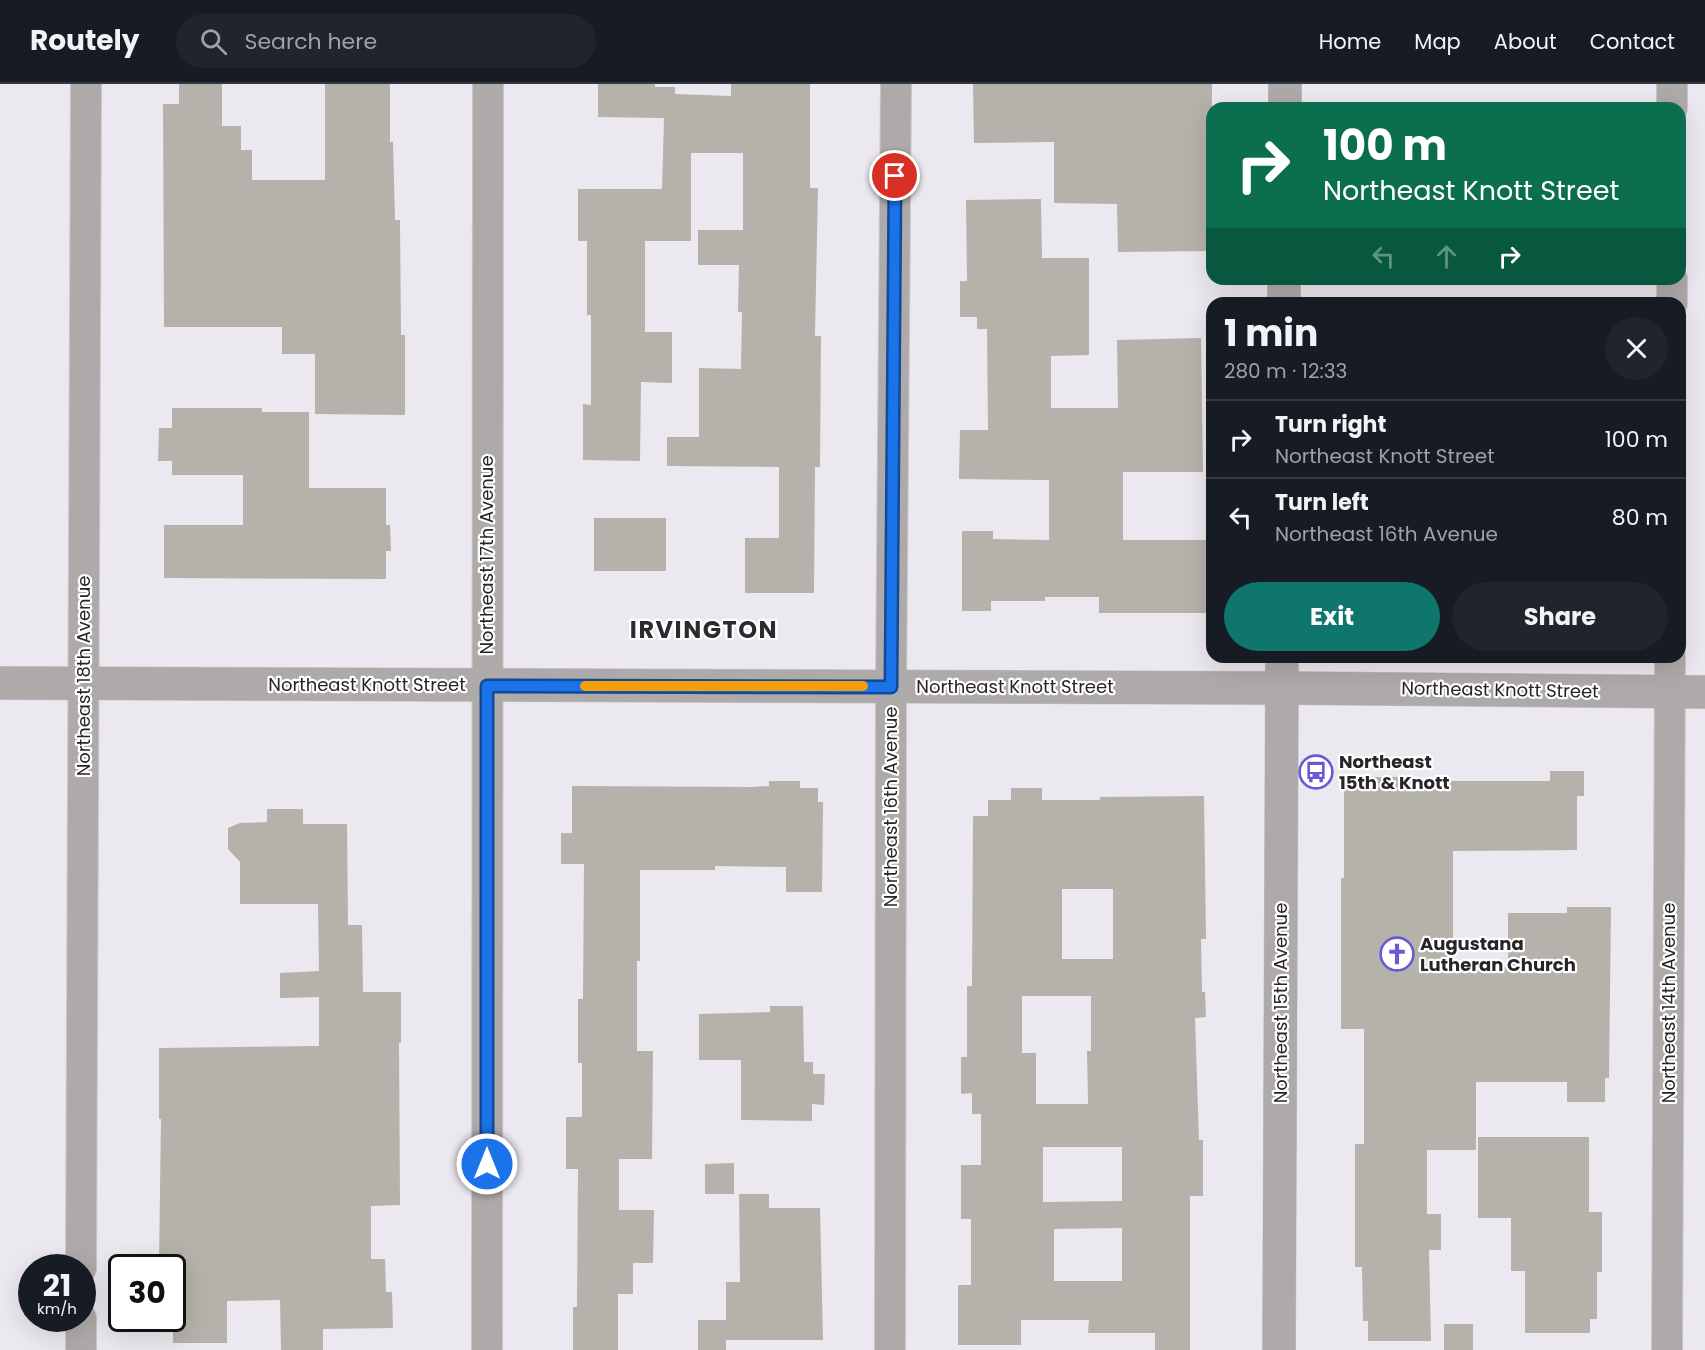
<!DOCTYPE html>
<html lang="en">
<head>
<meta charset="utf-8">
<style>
	:root { --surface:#171b24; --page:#20242c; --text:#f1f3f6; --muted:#9ea1a6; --line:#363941; --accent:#0f766e }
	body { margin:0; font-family:Poppins,sans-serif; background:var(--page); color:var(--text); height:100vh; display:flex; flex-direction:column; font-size:22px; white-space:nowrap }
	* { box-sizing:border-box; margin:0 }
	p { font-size:20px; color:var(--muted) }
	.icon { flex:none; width:33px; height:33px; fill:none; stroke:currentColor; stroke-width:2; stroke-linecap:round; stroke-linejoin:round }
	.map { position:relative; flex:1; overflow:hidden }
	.details { position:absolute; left:1206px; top:213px; width:480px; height:366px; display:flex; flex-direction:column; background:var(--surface); border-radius:18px; box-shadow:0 6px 24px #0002 }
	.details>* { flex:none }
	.hud { position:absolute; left:1206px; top:18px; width:480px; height:183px; border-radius:18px; box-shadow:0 6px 24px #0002; background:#0b6e4f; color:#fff; overflow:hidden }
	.speed { position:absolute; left:18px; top:1170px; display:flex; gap:12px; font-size:30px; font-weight:700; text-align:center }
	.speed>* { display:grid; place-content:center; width:78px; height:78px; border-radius:50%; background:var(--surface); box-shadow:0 6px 24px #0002; line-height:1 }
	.speed small { font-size:15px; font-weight:400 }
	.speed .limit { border:3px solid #111; border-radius:9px; background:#fff; color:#111 }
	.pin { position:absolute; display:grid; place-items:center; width:51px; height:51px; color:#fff; margin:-26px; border:3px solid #fff; border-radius:50%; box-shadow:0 2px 6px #0007 }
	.me { position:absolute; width:66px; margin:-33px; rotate:0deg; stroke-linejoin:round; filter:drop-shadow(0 0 4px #0008) }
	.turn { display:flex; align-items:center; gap:21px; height:126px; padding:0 18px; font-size:27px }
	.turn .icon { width:78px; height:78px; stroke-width:2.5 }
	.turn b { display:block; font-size:42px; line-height:51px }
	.lanes { display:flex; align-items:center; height:57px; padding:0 18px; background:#0003; justify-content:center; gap:30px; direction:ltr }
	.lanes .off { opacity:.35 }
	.round { display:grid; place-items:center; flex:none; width:63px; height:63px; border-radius:32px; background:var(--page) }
	.overview { display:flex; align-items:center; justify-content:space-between; height:102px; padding:0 18px }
	h1 { font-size:36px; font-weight:700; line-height:45px }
	.button { display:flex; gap:12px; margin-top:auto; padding:12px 18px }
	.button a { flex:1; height:69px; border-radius:36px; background:var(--accent); color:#fff; font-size:24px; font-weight:700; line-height:69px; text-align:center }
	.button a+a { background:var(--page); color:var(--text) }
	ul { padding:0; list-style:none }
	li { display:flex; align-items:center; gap:18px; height:78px; padding:0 18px; border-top:2px solid var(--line) }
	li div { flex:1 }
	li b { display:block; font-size:22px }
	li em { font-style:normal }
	header { display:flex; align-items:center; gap:36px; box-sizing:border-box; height:84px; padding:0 30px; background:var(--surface); border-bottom:2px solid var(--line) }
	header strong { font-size:28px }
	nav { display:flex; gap:33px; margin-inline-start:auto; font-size:21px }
	.search { width:420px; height:54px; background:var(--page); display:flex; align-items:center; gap:15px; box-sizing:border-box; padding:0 21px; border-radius:33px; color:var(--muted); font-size:22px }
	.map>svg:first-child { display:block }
	.building { fill:#b5b1ab; fill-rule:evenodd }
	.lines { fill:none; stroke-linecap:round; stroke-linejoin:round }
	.minor-casing { stroke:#c9c5cb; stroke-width:32 }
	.tertiary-casing { stroke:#c9c5cb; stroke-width:34 }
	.minor { stroke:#aeaaa9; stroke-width:30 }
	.tertiary { stroke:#aeaaa9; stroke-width:33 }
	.route-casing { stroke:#114b97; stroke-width:15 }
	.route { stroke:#1a73e8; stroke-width:10 }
	.slow { stroke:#f59e0b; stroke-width:10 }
	.labels { text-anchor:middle; stroke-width:4.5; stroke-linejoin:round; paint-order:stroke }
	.street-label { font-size:18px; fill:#272527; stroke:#fff }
	.poi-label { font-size:18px; font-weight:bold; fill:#272527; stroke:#fff; text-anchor:start }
	.district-label { font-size:24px; font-weight:bold; letter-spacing:1.5px; fill:#2e2a2f; stroke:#fff }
</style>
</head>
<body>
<header>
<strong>Routely</strong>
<div class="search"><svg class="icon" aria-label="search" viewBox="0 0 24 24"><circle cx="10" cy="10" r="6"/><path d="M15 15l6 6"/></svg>Search here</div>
<nav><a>Home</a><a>Map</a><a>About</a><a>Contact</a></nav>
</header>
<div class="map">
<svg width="1705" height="1266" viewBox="0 0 1705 1266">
	<rect width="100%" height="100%" fill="#ece8ef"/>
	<g class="building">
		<path d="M 179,0 L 222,0 L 222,42 L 241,42 L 241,66 L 252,66 L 252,96 L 325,96 L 325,0 L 390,0 L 390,58 L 393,58 L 395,136 L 400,136 L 401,251 L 405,251 L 405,331 L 315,330 L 315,270 L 282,270 L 282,243 L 164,243 L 163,20 L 179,20 Z"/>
		<path d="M 598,0 L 655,0 L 655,3 L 675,3 L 675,10 L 731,12 L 731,0 L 810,0 L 810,104 L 818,104 L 815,252 L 821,252 L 820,383 L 815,383 L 814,509 L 745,509 L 745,454 L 779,454 L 779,383 L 667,382 L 667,353 L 699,353 L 699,284 L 741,285 L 742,228 L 738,228 L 739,181 L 698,181 L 698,146 L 743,146 L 743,69 L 691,69 L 691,157 L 645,157 L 645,248 L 672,248 L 672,299 L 641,298 L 640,377 L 583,376 L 583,320 L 591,321 L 591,231 L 587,231 L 587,157 L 578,157 L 578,105 L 662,105 L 664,34 L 598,33 Z"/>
		<path d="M 973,0 L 1212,0 L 1211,167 L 1118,168 L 1117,120 L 1054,119 L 1054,58 L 974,59 Z"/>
		<path d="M 1041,115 L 1042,174 L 1089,174 L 1089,271 L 1051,272 L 1051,324 L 1118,324 L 1117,256 L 1201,254 L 1203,388 L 1123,388 L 1123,456 L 1212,456 L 1212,529 L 1099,529 L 1099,513 L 1045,513 L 1045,517 L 991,517 L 991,527 L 962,527 L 962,447 L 993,447 L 993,455 L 1049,456 L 1049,396 L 959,395 L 960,346 L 988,346 L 987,245 L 977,245 L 977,233 L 960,233 L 960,197 L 967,197 L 966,116 Z"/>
		<path d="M 172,324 L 262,324 L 262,328 L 309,328 L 309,404 L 386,404 L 386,441 L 390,441 L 391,467 L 386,467 L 386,495 L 164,494 L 164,441 L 243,441 L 243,391 L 172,391 L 172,377 L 158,377 L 159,344 L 172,344 Z"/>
		<rect x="594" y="434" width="72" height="53"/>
		<path d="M 1550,687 L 1584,687 L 1584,712 L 1577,712 L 1577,766 L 1453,767 L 1453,883 L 1508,883 L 1508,829 L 1567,829 L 1567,823 L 1611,823 L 1609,994 L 1605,994 L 1605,1018 L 1567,1018 L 1567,998 L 1476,998 L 1476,1066 L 1427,1066 L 1427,1130 L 1441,1130 L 1441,1166 L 1429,1166 L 1431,1257 L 1368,1257 L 1368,1237 L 1363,1237 L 1362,1183 L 1355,1183 L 1355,1060 L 1364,1060 L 1364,945 L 1341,945 L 1341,794 L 1344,794 L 1344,698 L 1364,698 L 1364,693 L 1417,693 L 1417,697 L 1550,697 Z"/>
		<path d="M 769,697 L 800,697 L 800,704 L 818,704 L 818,718 L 823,718 L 822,808 L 786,808 L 786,783 L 715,782 L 715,786 L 640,786 L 640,877 L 637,877 L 637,967 L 653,967 L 652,1075 L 619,1075 L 619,1126 L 654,1126 L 653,1179 L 633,1179 L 633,1210 L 618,1210 L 618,1266 L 573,1266 L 573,1223 L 577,1223 L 578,1085 L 566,1085 L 566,1033 L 582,1033 L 582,979 L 578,979 L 578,915 L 583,915 L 584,780 L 561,780 L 561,749 L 572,749 L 572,702 L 752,703 L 769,702 Z"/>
		<path d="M 1011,704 L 1042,704 L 1042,716 L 1100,716 L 1100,713 L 1204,712 L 1206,855 L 1201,855 L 1202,908 L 1205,908 L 1206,933 L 1195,934 L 1199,1056 L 1203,1056 L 1203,1112 L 1190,1112 L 1190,1266 L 1155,1266 L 1155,1249 L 1088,1249 L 1089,1236 L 1021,1236 L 1021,1261 L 958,1261 L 958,1201 L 971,1201 L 971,1135 L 961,1135 L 961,1081 L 981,1081 L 981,1030 L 972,1030 L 972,1009 L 961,1010 L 961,973 L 967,973 L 967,902 L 972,902 L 973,732 L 988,732 L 988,716 L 1011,716 ZM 1062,805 L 1113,805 L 1113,875 L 1062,875 ZM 1022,912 L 1091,912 L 1091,967 L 1087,967 L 1088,1020 L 1036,1020 L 1036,969 L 1022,969 ZM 1043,1063 L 1122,1063 L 1122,1117 L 1043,1118 ZM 1122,1144 L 1122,1197 L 1054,1197 L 1054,1145 Z"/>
		<path d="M 267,725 L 303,725 L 303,740 L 347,740 L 348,841 L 362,841 L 363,908 L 401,908 L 401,959 L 399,959 L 400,1121 L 371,1122 L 371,1175 L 385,1175 L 386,1208 L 392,1208 L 393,1244 L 323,1245 L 323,1266 L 281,1266 L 280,1216 L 227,1217 L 227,1259 L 173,1259 L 172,1179 L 159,1179 L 161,1035 L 159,1035 L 159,964 L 319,962 L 319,913 L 280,914 L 280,889 L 319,887 L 318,820 L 240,820 L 240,778 L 228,765 L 228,744 L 240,739 L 267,738 Z"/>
		<path d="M 770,922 L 803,922 L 804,978 L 813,978 L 813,990 L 825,990 L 824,1021 L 812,1020 L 812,1037 L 741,1036 L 741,976 L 699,976 L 699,930 L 770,928 Z"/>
		<path d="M 1478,1053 L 1589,1053 L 1589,1128 L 1602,1128 L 1602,1188 L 1597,1188 L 1597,1235 L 1590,1235 L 1590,1249 L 1525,1249 L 1525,1187 L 1511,1187 L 1511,1134 L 1478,1134 Z"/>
		<path d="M 734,1079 L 734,1110 L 705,1110 L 705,1080 Z"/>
		<path d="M 739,1110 L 769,1110 L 769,1124 L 820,1124 L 823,1256 L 726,1256 L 726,1266 L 698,1266 L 698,1236 L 726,1236 L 726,1198 L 740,1198 Z"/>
		<rect x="1444" y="1240" width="29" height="26"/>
	</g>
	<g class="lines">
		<defs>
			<g id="minor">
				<path d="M 1672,24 L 1672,0"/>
				<path d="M 1672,219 L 1672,195"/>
				<path d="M 81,1184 L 86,0"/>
				<path d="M 81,1266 L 81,1234"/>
				<path d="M 487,1266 L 488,0"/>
				<path d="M 890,1266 L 891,603 L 896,0"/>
				<path d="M 1667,1266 L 1670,573"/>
			</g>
			<g id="tertiary">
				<path d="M 1285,24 L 1285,0"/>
				<path d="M 1284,219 L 1284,195"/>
				<path d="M 0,599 L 1282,604 L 1705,608"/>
				<path d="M 1279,1266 L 1282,573"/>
			</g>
		</defs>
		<use href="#minor" class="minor-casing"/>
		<use href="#tertiary" class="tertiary-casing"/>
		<use href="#minor" class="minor"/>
		<use href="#tertiary" class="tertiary"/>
	</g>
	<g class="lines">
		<defs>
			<path id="route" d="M 487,1080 L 487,602 L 891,603 L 895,92"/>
		</defs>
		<use href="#route" class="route-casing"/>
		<use href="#route" class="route"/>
		<path class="slow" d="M 585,602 L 863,602"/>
	</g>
	<defs>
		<symbol id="bus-ring" viewBox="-11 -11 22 22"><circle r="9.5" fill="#fff" stroke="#6959d3" stroke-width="1.5"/><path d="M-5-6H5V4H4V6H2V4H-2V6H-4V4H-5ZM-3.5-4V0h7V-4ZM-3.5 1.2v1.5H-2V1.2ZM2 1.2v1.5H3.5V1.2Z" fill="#6959d3"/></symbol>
		<symbol id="church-ring" viewBox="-11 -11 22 22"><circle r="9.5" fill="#fff" stroke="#6959d3" stroke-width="1.5"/><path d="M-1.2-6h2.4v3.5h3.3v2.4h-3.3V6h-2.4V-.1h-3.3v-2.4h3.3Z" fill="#6959d3"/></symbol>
	</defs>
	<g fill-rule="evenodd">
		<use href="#bus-ring" x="1297" y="669" width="38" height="38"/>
		<use href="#church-ring" x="1378" y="851" width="38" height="38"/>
	</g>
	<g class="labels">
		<g class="street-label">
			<text transform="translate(487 471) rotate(-90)" y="6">Northeast 17th Avenue</text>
			<text transform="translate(84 592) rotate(-90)" y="6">Northeast 18th Avenue</text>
			<text x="367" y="607">Northeast Knott Street</text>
			<text x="1015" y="609">Northeast Knott Street</text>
			<text transform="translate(1500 606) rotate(1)" y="6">Northeast Knott Street</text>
			<text transform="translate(891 723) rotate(-90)" y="6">Northeast 16th Avenue</text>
			<text transform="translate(1281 919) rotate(-90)" y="6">Northeast 15th Avenue</text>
			<text transform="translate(1669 919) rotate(-90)" y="6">Northeast 14th Avenue</text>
		</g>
		<g class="poi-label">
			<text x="1339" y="684">Northeast<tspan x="1339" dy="21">15th &amp; Knott</tspan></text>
			<text x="1420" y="866">Augustana<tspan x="1420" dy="21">Lutheran Church</tspan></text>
		</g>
		<g class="district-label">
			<text x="704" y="554">IRVINGTON</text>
		</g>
	</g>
</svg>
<div class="speed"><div>21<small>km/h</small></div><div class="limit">30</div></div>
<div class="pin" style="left:895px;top:92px;background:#d93025"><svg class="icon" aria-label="arrive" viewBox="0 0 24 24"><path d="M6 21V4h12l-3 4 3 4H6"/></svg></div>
<svg class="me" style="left:487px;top:1080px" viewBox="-20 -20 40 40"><circle r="17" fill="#1a73e8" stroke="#fff" stroke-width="3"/><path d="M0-11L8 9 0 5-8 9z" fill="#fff"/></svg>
<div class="hud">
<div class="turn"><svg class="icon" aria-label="right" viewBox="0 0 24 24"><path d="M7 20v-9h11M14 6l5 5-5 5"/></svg><div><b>100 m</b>Northeast Knott Street</div></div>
<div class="lanes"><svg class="icon off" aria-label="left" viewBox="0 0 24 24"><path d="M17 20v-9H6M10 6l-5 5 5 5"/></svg><svg class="icon off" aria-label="ahead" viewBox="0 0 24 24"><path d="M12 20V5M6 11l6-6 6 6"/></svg><svg class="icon" aria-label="right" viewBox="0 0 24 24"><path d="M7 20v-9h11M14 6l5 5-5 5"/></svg></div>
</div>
<section class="details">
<div class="overview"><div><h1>1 min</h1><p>280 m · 12:33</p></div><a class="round"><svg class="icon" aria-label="close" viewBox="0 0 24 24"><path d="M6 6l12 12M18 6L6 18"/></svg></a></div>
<ul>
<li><svg class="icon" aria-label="right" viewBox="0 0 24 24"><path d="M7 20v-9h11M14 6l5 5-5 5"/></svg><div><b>Turn right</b><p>Northeast Knott Street</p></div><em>100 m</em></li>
<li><svg class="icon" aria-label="left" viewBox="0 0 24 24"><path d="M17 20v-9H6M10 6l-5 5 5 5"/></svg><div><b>Turn left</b><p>Northeast 16th Avenue</p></div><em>80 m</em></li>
</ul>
<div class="button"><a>Exit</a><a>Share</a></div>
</section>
</div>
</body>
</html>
